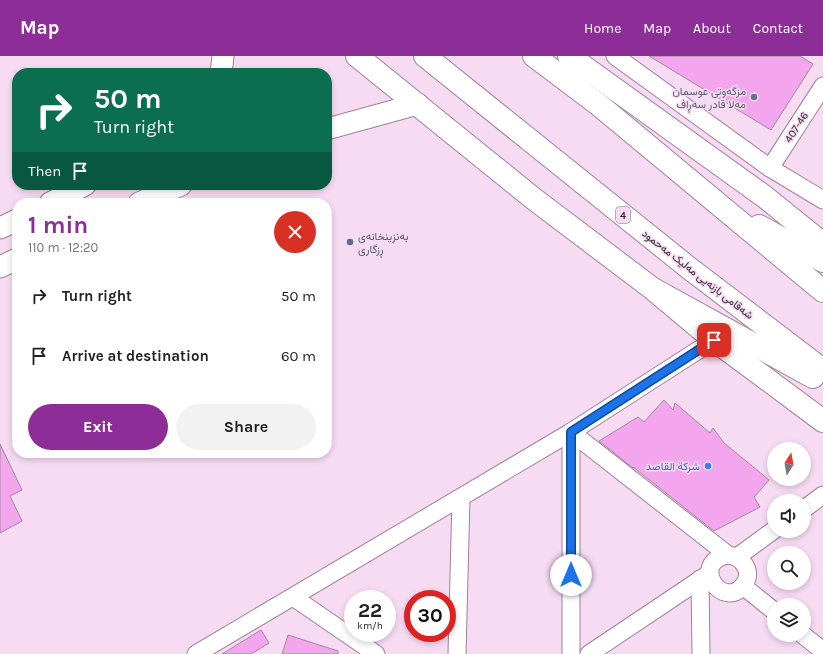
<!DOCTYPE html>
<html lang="en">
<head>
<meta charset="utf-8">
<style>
	:root { --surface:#fff; --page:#f2f2f2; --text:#222; --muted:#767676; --accent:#8d2e98 }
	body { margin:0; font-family:Karla,Vazirmatn,sans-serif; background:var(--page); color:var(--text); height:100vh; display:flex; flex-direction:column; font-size:15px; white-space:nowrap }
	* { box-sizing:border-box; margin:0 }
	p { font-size:13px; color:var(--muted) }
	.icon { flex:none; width:22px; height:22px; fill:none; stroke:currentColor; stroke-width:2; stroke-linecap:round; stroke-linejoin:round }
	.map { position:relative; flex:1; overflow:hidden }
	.drawer { position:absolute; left:12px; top:142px; width:320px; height:260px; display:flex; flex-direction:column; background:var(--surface); border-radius:16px; box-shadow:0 2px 6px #0003 }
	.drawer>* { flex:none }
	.guide { position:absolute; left:12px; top:12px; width:320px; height:122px; border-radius:16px; box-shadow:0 2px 6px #0003; background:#0b6e4f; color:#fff; overflow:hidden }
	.needle { width:26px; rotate:11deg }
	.buttons { position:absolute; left:767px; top:386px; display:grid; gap:8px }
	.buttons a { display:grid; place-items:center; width:44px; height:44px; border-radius:50%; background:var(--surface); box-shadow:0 2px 6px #0003; font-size:20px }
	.speed { position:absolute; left:344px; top:534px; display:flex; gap:8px; font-size:20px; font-weight:700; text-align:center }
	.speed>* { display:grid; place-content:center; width:52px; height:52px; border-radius:50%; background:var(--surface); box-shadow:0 2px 6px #0003; line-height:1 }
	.speed small { font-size:10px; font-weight:400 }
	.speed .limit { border:6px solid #d22; background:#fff; color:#111 }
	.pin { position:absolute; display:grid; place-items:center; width:34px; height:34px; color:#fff; margin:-17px; border-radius:8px; box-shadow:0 2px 6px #0006 }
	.me { position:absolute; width:44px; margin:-22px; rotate:0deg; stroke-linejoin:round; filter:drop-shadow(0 0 3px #0008) }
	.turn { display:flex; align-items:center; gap:14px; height:84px; padding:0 16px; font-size:18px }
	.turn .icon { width:52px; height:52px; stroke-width:2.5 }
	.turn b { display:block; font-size:28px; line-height:34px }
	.then { display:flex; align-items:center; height:38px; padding:0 16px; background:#0003; gap:8px; font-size:15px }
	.round { display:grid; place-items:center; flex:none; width:42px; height:42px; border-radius:21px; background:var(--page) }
	.overview { display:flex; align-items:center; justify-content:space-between; height:68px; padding:0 16px }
	h1 { font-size:24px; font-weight:700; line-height:30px; color:var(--accent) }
	.button { display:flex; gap:8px; margin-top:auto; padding:8px 16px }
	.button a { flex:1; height:46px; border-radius:24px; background:var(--accent); color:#fff; font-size:16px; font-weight:700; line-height:46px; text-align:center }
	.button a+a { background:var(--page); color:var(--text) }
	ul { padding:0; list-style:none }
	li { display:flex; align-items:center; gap:12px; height:60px; padding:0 16px }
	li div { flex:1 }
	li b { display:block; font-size:15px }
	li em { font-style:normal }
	header { display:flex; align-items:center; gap:24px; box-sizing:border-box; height:56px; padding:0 20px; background:var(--accent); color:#fff }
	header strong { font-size:19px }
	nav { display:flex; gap:22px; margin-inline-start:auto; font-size:14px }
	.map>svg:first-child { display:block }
	.building { fill:#f3a6ed; stroke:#a1889f }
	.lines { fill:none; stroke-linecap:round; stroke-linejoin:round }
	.minor-casing { stroke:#9d839a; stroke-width:19 }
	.tertiary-casing { stroke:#9d839a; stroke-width:23 }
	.secondary-casing { stroke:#9d839a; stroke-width:24 }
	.primary-casing { stroke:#9d839a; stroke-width:24 }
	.trunk-casing { stroke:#9d839a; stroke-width:24 }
	.minor { stroke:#fff; stroke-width:17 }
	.tertiary { stroke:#fff; stroke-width:21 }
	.secondary { stroke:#fff; stroke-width:22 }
	.primary { stroke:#fff; stroke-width:22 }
	.trunk { stroke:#fff; stroke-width:22 }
	.route-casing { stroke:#114b97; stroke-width:10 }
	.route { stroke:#1a73e8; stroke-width:7 }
	.worship-dot { fill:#6b7280; stroke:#f7dbf3; stroke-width:1.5 }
	.service-dot { fill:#5c6f8a; stroke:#f7dbf3; stroke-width:1.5 }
	.shop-dot { fill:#3f7fe0; stroke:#f7dbf3; stroke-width:1.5 }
	.labels { text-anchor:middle; stroke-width:3; stroke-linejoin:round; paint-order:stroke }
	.shield { fill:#f7dbf3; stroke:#6d5e6b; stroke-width:1 }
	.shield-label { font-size:10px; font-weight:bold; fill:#322831 }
	.worship-label { font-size:11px; fill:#5b616d; stroke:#f7dbf3; text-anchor:end }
	.street-label { font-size:11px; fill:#322831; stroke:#f7dbf3 }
	.service-label { font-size:11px; fill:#4e5e75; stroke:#f7dbf3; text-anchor:start }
	.shop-label { font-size:11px; fill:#366cbe; stroke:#f7dbf3; text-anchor:end }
</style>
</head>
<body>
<header>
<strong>Map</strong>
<nav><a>Home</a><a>Map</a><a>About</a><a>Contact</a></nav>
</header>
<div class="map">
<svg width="823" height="598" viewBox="0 0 823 598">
	<rect width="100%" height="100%" fill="#f7dbf3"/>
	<g class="building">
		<path d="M 649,0 L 800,0 L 813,8 L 771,74 Z"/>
		<path d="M 664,344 L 673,354 L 675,347 L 710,377 L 713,372 L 724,387 L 769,424 L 754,441 L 760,451 L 714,475 L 633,411 L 633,412 L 599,385 L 638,361 L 644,366 Z"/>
		<path d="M 0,388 L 22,434 L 10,440 L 22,465 L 0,477 Z"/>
		<path d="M 261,574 L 269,587 L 251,598 L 222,598 Z"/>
		<path d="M 288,579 L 338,595 L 338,598 L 282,598 Z"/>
	</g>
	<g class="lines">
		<defs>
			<g id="minor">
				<path d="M 615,0 L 770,112 L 823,144"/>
				<path d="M 770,112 L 823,30"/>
				<path d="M 571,376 L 728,499 C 741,500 753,514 745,527 C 725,558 687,507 728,499"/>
				<path d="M 804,453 L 823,439"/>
				<path d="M 737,501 L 774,474"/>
				<path d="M 700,523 L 701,598"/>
				<path d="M 743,530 L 774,555"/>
				<path d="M 293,541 L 376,598"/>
				<path d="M 803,579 L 823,595"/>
				<path d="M 196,598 L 571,376 L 714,284"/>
				<path d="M 457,598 L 461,442"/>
				<path d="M 571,598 L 571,376"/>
				<path d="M 589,598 L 710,517"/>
			</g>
			<g id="tertiary">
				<path d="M 221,17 L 223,0"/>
				<path d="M 327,73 L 418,48"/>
				<path d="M 50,147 L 85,129"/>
				<path d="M 139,147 L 181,129"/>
				<path d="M 0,172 L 17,164"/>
				<path d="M 0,211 L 17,203"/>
			</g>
			<path id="secondary" d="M 569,0 L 765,141 L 823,188"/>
			<path id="primary" d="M 357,0 L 534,143 L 653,233 L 714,284 L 823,365"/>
			<g id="trunk">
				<path d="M 425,0 L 689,212 L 823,314"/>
				<path d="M 534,0 L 599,49 L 823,235"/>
				<path d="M 759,170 L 823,205"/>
				<path d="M 653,233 L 813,321"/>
			</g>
		</defs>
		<use href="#minor" class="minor-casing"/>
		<use href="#tertiary" class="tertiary-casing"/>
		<use href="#secondary" class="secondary-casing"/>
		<use href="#primary" class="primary-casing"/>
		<use href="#trunk" class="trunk-casing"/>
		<use href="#minor" class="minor"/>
		<use href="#tertiary" class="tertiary"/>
		<use href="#secondary" class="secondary"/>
		<use href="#primary" class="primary"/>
		<use href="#trunk" class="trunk"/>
	</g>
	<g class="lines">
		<defs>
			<path id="route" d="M 571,519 L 571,376 L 714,284"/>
		</defs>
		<use href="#route" class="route-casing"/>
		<use href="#route" class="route"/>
	</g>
	<circle class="worship-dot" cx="754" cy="41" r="4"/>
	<circle class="service-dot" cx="350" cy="186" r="4"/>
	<circle class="shop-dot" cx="708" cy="410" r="4"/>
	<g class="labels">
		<rect class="shield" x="616" y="151" width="14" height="16" rx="3"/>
		<g class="shield-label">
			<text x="623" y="163">4</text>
		</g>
		<g class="worship-label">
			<text x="746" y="39">مزگەوتی عوسمان<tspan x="746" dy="13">مەلا قادر سەڕاف</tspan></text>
		</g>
		<g class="street-label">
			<text transform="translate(796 71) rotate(-57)" y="4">407-46</text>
			<text transform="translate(698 218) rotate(38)" y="4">شەقامی بازنەیی مەلیک مەحمود</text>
		</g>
		<g class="service-label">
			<text x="358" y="184">بەنزینخانەی<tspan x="358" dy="13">ڕزگاری</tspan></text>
		</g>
		<g class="shop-label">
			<text x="700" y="414">شركة القاصد</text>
		</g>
	</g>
</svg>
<div class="buttons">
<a><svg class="needle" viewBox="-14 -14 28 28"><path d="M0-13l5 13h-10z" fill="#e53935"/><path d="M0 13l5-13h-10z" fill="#767676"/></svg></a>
<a><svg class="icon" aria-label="sound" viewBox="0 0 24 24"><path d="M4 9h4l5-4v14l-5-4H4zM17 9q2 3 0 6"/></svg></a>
<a><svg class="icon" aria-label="search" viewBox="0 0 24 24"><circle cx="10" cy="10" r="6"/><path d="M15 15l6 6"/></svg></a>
<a><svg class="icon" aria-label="layers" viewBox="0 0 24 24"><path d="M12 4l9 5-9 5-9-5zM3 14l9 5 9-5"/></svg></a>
</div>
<div class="speed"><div>22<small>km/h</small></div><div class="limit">30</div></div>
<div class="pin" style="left:714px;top:284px;background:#d93025"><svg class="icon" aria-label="arrive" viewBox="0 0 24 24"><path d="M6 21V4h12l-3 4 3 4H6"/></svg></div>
<svg class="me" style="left:571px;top:519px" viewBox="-20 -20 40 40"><circle r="19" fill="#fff"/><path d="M0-13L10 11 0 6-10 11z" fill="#1a73e8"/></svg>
<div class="guide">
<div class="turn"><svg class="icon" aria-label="right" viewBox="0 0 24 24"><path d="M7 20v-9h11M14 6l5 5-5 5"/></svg><div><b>50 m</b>Turn right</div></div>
<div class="then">Then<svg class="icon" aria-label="arrive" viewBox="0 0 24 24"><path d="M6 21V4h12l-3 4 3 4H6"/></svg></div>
</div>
<section class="drawer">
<div class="overview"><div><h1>1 min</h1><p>110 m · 12:20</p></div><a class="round" style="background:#d93025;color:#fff"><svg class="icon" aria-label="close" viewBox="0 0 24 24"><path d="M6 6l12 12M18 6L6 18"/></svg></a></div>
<ul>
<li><svg class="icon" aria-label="right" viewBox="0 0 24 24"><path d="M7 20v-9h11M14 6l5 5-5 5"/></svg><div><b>Turn right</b></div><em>50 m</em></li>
<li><svg class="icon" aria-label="arrive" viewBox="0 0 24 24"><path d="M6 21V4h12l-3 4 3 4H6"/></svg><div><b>Arrive at destination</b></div><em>60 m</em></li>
</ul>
<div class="button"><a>Exit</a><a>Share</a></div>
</section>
</div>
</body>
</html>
